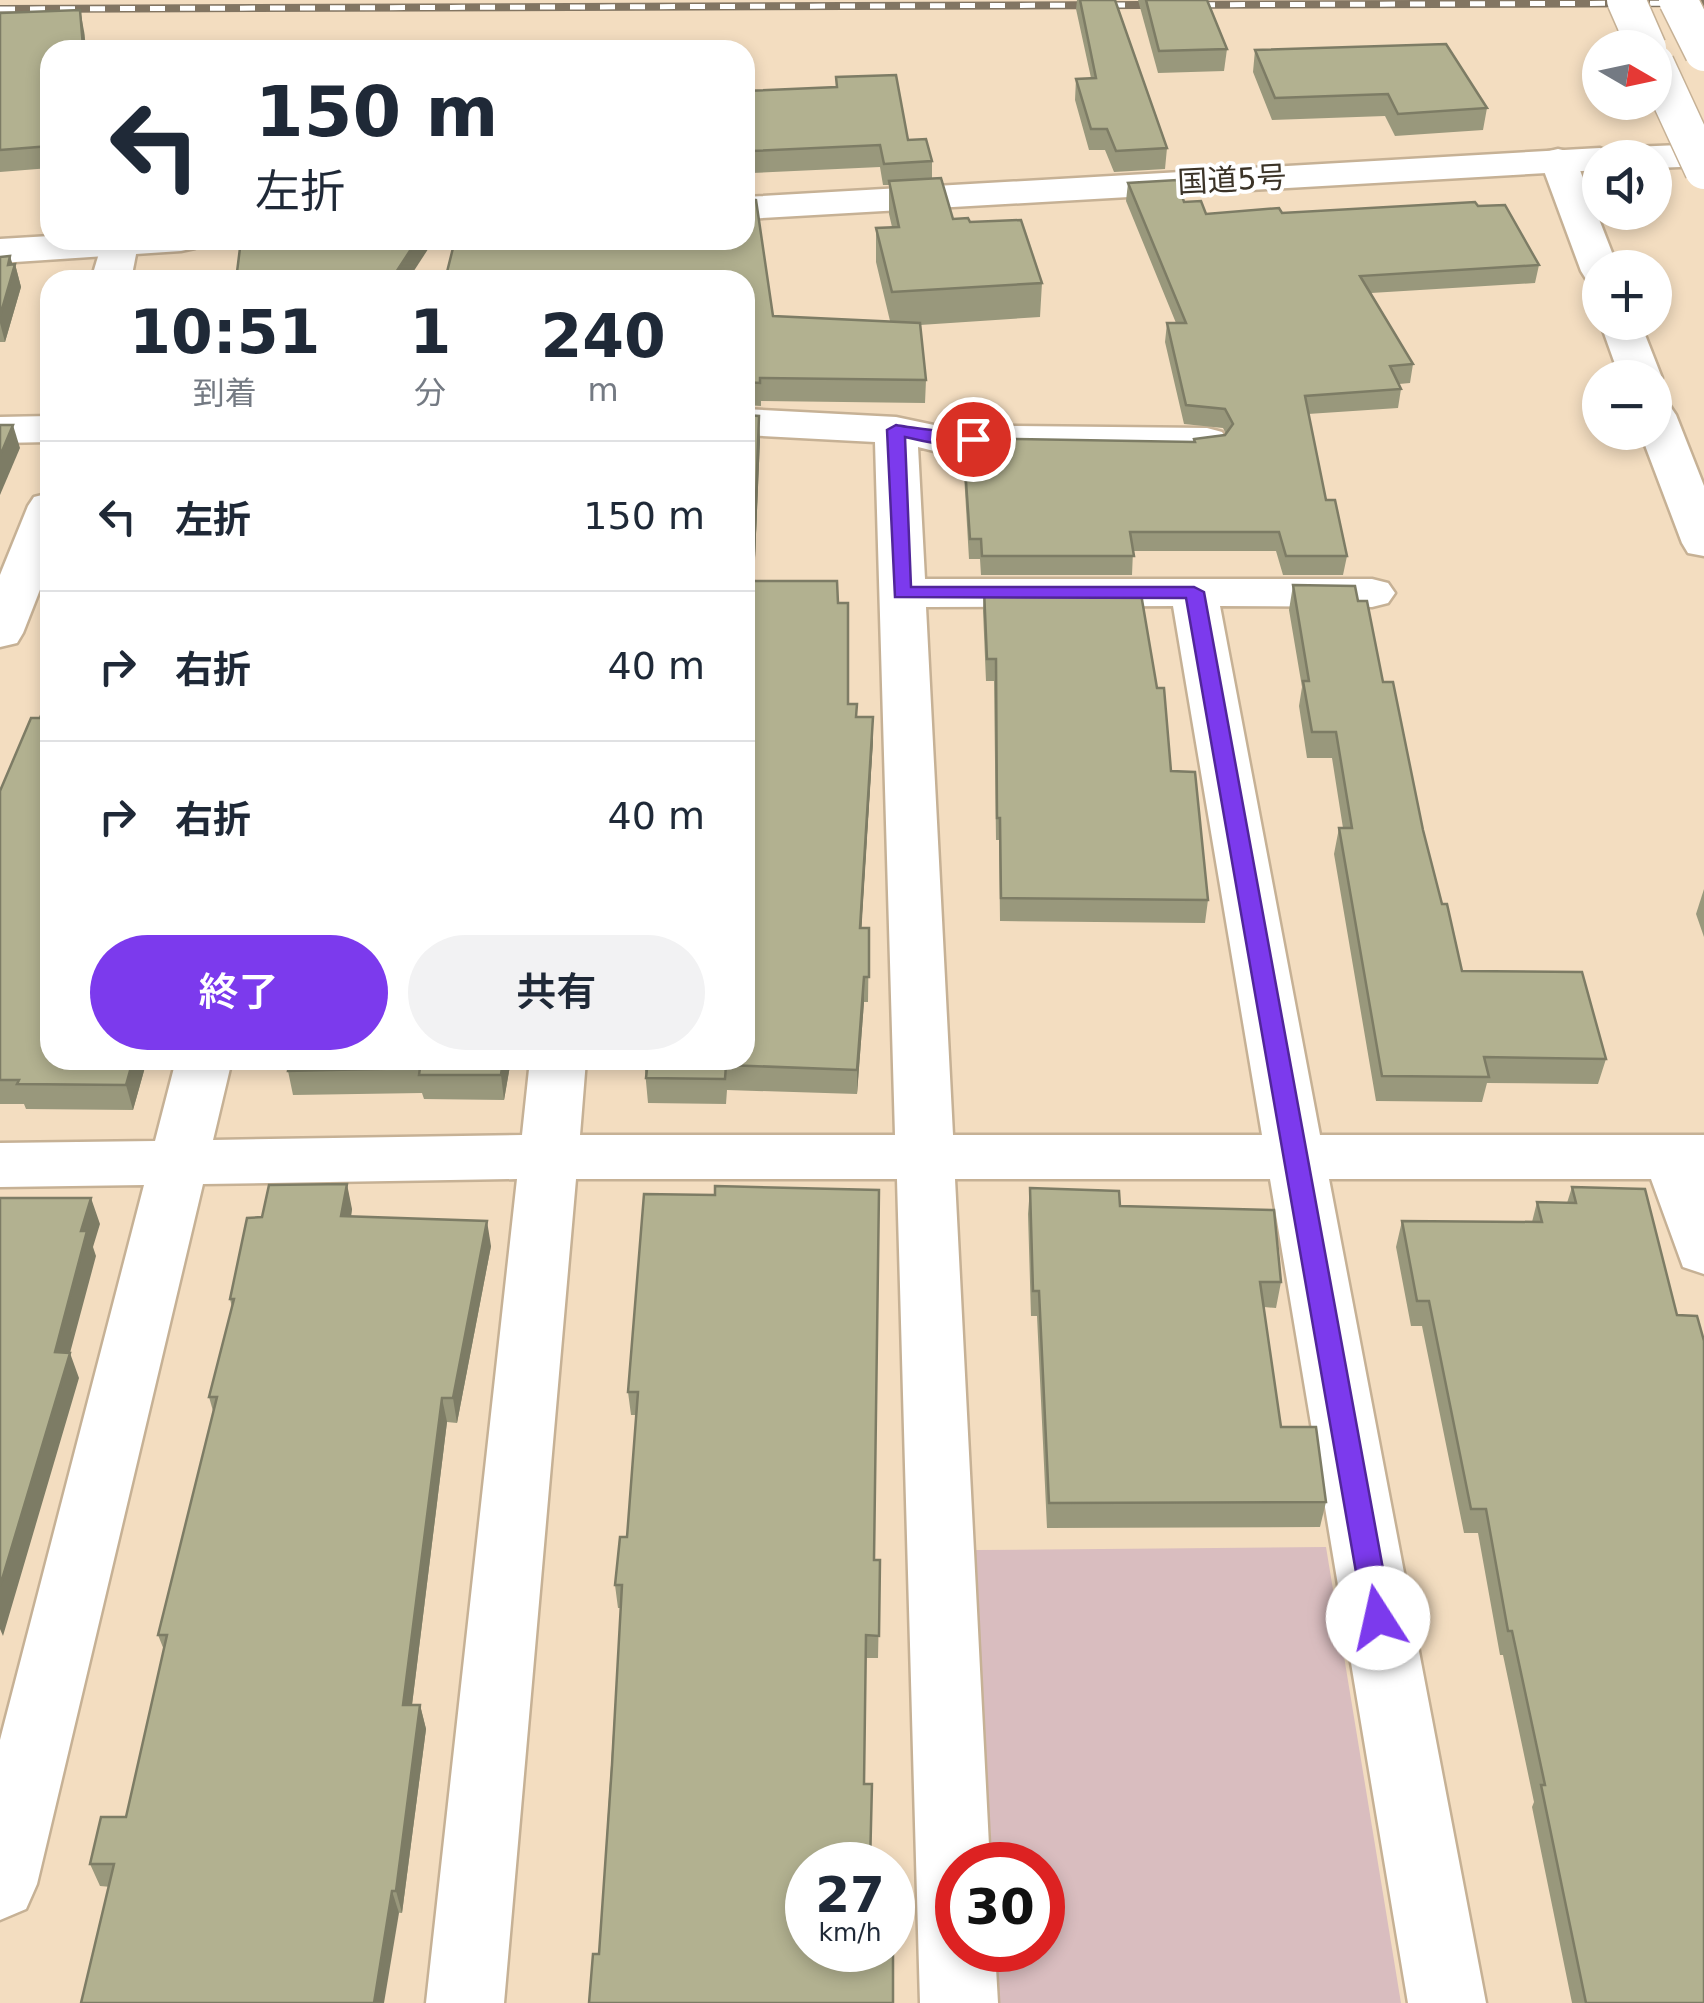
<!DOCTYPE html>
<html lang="ja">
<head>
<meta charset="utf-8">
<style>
	:root { --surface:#fff; --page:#f2f2f3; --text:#1f2937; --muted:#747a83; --line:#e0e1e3; --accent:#7c3aed }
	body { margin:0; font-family:"DejaVu Sans","Noto Sans JP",sans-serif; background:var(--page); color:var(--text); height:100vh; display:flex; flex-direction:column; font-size:38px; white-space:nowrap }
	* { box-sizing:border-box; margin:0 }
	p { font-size:32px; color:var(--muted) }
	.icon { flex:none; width:55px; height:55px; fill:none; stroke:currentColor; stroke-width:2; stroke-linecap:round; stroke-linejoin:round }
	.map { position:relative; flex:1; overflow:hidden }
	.panel { position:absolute; left:40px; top:270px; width:715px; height:800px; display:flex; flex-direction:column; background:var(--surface); border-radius:30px; box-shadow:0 5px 15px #0003 }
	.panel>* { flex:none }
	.hud { position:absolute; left:40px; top:40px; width:715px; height:210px; border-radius:30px; box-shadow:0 5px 15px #0003; background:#fff; color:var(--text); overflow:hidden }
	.needle { width:65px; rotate:99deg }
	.controls { position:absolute; left:1582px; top:30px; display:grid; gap:20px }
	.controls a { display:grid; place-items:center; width:90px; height:90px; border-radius:50%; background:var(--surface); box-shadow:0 5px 15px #0003; font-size:50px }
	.speed { position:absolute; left:785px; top:1842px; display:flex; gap:20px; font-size:50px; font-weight:700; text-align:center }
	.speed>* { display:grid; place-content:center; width:130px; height:130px; border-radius:50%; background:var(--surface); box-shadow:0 5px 15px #0003; line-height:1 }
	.speed small { font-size:25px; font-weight:400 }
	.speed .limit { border:15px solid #d22; background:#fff; color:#111 }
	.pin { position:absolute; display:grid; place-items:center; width:85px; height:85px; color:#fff; margin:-42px; border:5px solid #fff; border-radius:50%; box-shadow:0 2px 10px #0007 }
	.me { position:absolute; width:110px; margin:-55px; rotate:350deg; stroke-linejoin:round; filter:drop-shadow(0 0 8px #0008) }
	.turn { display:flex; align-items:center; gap:35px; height:210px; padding:0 50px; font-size:45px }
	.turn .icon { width:130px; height:130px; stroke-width:2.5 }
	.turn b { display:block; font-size:70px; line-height:85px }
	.eta { display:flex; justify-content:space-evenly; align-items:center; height:170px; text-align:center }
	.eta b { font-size:60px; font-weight:600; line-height:70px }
	.button { display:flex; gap:20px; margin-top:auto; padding:20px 50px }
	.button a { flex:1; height:115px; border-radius:60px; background:var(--accent); color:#fff; font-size:40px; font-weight:600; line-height:115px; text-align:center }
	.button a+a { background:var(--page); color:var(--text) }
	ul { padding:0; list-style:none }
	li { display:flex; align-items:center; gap:30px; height:150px; padding:0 50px; border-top:2px solid var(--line) }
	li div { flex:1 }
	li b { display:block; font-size:38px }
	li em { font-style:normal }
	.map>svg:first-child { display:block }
	.green { fill:#d9bdbf }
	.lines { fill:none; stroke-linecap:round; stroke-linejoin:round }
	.minor-casing { stroke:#c6b195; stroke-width:5 }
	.highway-casing { stroke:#c6b195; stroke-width:5 }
	.minor { fill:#fff; fill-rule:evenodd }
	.highway { fill:#fff; fill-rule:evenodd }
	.rail-casing { stroke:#827562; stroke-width:8 }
	.rail { stroke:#fff; stroke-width:5; stroke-dasharray:15; stroke-linecap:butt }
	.highway-bridge-casing { stroke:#c6b195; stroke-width:41; stroke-linecap:butt }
	.highway-bridge { stroke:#fff; stroke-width:38 }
	.wall { fill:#99987c }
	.shaded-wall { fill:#7d7c65 }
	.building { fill:#b2b190; stroke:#7d7c65; stroke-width:2.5 }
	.route { fill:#7c3aed; stroke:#51269a; stroke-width:2.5 }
	.labels { text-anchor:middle; stroke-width:8; stroke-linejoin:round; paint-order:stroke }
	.far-street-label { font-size:30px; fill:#3b3327; stroke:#fff }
</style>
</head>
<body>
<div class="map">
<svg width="1704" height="2003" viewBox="0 0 1704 2003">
	<rect width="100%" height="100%" fill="#f3ddc0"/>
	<path class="green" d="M 1326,1547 L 1401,2003 L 999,2003 L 996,1950 L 1042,1950 L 1042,1865 L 991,1865 L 975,1550 Z"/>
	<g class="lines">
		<defs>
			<g id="minor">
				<path d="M 1558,149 L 1571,152 L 1576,160 L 1618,268 L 1600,268 L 1600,283 L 1586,279 L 1581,271 L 1540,160 L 1545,152 Z"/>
				<path d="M 103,240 L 135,240 L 138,244 L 131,280 L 91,280 Z"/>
				<path d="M 1600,322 L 1640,322 L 1662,378 L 1656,387 L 1655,378 L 1620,378 Z"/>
				<path d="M 1655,402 L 1670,406 L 1676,415 L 1704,486 L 1704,556 L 1688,553 L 1682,543 L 1640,432 L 1655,432 Z"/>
				<path d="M 745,409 L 896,417 L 934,425 L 1207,428 L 1222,432 L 1228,441 L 1222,450 L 1207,454 L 934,451 L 918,447 L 925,579 L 1372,579 L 1388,583 L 1395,593 L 1388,603 L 1372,607 L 1220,606 L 1320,1135 L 1704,1135 L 1704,1274 L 1683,1267 L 1651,1179 L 1329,1179 L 1486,2003 L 1408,2003 L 1270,1179 L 955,1179 L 990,1865 L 958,1865 L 958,1950 L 995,1950 L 998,2003 L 920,2003 L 897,1179 L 576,1179 L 504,2003 L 426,2003 L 517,1179 L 203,1184 L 37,1884 L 26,1909 L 0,1920 L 0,1740 L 144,1185 L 0,1187 L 0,1143 L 155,1141 L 176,1060 L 232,1060 L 213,1140 L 522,1135 L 530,1060 L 586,1060 L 580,1135 L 895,1135 L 875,442 L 745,435 ZM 1173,606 L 1262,1135 L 953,1135 L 926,607 Z"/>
				<path d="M 50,416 L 50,442 L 0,443 L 0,417 Z"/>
				<path d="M 50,493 L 50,564 L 23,633 L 17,643 L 0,647 L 0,575 L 28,506 L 34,497 Z"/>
			</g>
			<g id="highway">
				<path d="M 1704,144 L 1704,166 L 1655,168 L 1655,158 L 1600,158 L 1600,170 L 745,219 L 745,197 L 1600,148 L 1616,155 L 1632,147 Z"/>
				<path d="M 50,236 L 50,240 L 200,240 L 195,248 L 181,251 L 0,263 L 0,239 Z"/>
			</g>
		</defs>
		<use href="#minor" class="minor-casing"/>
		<use href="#highway" class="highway-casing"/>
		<use href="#minor" class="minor"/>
		<use href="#highway" class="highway"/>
		<defs>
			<path id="rail" d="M 0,9 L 1704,3"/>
		</defs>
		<use href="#rail" class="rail-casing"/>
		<use href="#rail" class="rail"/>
		<defs>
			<g id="highway-bridge">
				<path d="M 1626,0 L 1647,48"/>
				<path d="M 1678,0 L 1704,52"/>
				<path d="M 1655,64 L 1704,170"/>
			</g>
		</defs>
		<use href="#highway-bridge" class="highway-bridge-casing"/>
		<use href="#highway-bridge" class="highway-bridge"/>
	</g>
	<g class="wall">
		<path d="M 1077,0 L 1115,0 L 1167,148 L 1165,169 L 1114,172 L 1105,150 L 1089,150 L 1075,100 L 1076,79 L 1091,78 L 1076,9 Z"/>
		<path d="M 1138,0 L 1207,0 L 1227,49 L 1224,71 L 1158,73 Z"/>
		<path d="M 0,13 L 84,31 L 86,47 L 168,46 L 168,50 L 50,50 L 50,168 L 0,172 Z"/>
		<path d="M 1255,50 L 1487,108 L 1483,130 L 1395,136 L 1385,116 L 1272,120 L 1253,72 Z"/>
		<path d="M 836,77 L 932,161 L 932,179 L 953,219 L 970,222 L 1042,283 L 1040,317 L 920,325 L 926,380 L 925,403 L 761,401 L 761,406 L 745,405 L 745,280 L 773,316 L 890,321 L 876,262 L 876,228 L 892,227 L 889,214 L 889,185 L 883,185 L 880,167 L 752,173 L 745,118 L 745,91 L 836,87 Z"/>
		<path d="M 1128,183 L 1184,202 L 1206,214 L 1282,213 L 1478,206 L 1539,265 L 1535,283 L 1371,293 L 1413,364 L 1410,383 L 1399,384 L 1401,389 L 1398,408 L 1308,414 L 1326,500 L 1347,556 L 1343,575 L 1283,575 L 1276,551 L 1133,551 L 1132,575 L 981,575 L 980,559 L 969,559 L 963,457 L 963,438 L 1194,442 L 1194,439 L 1226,434 L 1223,428 L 1184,424 L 1165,342 L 1167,323 L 1176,323 L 1126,201 Z"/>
		<path d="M 10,256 L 12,265 L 15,264 L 21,287 L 5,342 L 0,342 L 0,257 Z"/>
		<path d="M 745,415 L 760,440 L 754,581 L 838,603 L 848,704 L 873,741 L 861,928 L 869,928 L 868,1002 L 864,1002 L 857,1094 L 727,1090 L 726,1104 L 648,1103 L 644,1060 L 745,1060 Z"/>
		<path d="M 1293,585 L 1358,601 L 1383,682 L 1442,904 L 1462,971 L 1606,1059 L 1598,1084 L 1487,1083 L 1482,1102 L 1376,1101 L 1334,854 L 1339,828 L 1343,828 L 1332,758 L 1307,758 L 1299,706 L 1302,687 L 1289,610 Z"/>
		<path d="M 984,589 L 1171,771 L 1208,900 L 1205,923 L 1000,921 L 999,840 L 996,840 L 994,681 L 986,681 L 983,611 Z"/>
		<path d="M 40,718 L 147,1060 L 133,1110 L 26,1109 L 24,1104 L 0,1104 L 0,791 Z"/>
		<path d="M 1704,889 L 1704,937 L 1696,914 Z"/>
		<path d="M 511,1060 L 504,1100 L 424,1099 L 422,1093 L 293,1095 L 288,1071 Z"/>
		<path d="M 1572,1187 L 1645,1189 L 1704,2003 L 1572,2003 L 1532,1807 L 1534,1802 L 1503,1655 L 1500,1655 L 1478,1533 L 1464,1533 L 1422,1326 L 1411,1326 L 1396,1247 L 1402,1221 L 1532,1222 L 1537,1202 L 1567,1203 Z"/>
		<path d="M 1030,1188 L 1120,1206 L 1281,1282 L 1276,1308 L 1264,1307 L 1281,1427 L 1326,1502 L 1320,1527 L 1047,1528 L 1037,1316 L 1031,1316 L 1028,1214 Z"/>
		<path d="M 644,1194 L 874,1560 L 880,1560 L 878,1658 L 866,1658 L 599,1954 L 621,1608 L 618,1608 L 615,1585 L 627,1537 L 636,1415 L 631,1415 L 628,1392 Z"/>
		<path d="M 352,1209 L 351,1217 L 491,1246 L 457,1423 L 447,1422 L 412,1705 L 420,1705 L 426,1729 L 402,1913 L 100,1886 L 90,1864 L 126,1817 L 164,1650 L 158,1635 L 213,1411 L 209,1397 L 232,1307 L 230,1299 L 262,1217 Z"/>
	</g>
	<g class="shaded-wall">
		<path d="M 80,10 L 84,31 L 86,50 L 84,50 Z"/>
		<path d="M 751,171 L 752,193 L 745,194 L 745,172 Z"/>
		<path d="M 417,240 L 434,240 L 408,280 L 391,280 Z"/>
		<path d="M 10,256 L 14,269 L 15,264 L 21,287 L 5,342 L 0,323 L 0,316 Z"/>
		<path d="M 759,416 L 760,440 L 753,605 L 753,581 Z"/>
		<path d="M 13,425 L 20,448 L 0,495 L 0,456 Z"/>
		<path d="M 873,717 L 873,741 L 860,952 L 860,928 Z"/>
		<path d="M 864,977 L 864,1002 L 857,1094 L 857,1070 Z"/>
		<path d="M 133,1060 L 147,1060 L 133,1110 L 126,1085 Z"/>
		<path d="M 503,1060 L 511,1060 L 504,1100 L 501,1075 Z"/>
		<path d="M 347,1184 L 352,1209 L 347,1241 L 341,1216 Z"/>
		<path d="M 91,1198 L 100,1224 L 93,1247 L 96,1256 L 70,1353 L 79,1378 L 3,1636 L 0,1629 L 0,1586 L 81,1231 Z"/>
		<path d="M 487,1221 L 491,1246 L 457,1423 L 453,1398 Z"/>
		<path d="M 442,1398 L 447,1422 L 409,1729 L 403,1705 Z"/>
		<path d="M 420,1705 L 426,1729 L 402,1913 L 396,1891 Z"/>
		<path d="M 392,1891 L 399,1913 L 384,2003 L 374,2003 Z"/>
	</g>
	<g class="building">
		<path d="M 1080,0 L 1115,0 L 1167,148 L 1116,151 L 1107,129 L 1091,129 L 1076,79 L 1096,78 Z"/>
		<path d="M 1146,0 L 1207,0 L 1227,49 L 1159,51 Z"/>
		<path d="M 80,10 L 83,47 L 168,46 L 166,50 L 50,50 L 50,146 L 0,150 L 0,13 Z"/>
		<path d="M 1446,44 L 1487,108 L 1398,114 L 1388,94 L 1275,98 L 1255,50 Z"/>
		<path d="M 310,47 L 310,50 L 189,50 Z"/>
		<path d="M 896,75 L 908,140 L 926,139 L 932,161 L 884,164 L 880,145 L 752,151 L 745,102 L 745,91 L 837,87 L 836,77 Z"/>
		<path d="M 745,130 L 751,171 L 745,172 Z"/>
		<path d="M 941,178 L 953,219 L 968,218 L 970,222 L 1021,220 L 1042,283 L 892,292 L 876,228 L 899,227 L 889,181 Z"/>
		<path d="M 1177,180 L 1184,202 L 1201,201 L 1206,214 L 1279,208 L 1282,213 L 1475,202 L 1478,206 L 1505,205 L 1539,265 L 1360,276 L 1413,364 L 1390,366 L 1401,389 L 1305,396 L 1326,500 L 1335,500 L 1347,556 L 1286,556 L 1279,532 L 1130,532 L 1134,556 L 982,556 L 981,539 L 970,539 L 963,438 L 1195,442 L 1194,439 L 1225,435 L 1233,424 L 1225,409 L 1186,405 L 1167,323 L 1186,323 L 1128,183 Z"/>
		<path d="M 745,198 L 756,200 L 773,316 L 920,323 L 926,380 L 760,378 L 760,383 L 745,382 L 745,280 L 445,280 L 455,240 L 745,240 Z"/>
		<path d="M 241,240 L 417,240 L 391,280 L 236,280 Z"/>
		<path d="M 10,256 L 8,265 L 15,264 L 0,316 L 0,257 Z"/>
		<path d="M 745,415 L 759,416 L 753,581 L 837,581 L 838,603 L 848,603 L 848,704 L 857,704 L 856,717 L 873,717 L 860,928 L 869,928 L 869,977 L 864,977 L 857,1070 L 726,1065 L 725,1079 L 646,1078 L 648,1060 L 745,1060 Z"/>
		<path d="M 0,425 L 13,425 L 0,456 Z"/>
		<path d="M 1293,585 L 1355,586 L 1358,601 L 1367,601 L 1383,682 L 1393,682 L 1423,830 L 1442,904 L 1447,904 L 1462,971 L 1582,972 L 1606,1059 L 1484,1057 L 1489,1077 L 1382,1076 L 1339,828 L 1352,828 L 1336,732 L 1312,732 L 1303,681 L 1309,681 Z"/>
		<path d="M 1140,588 L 1157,688 L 1164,688 L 1171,771 L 1195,772 L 1208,900 L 1001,898 L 1000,818 L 997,818 L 996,659 L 987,659 L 984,589 Z"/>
		<path d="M 50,693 L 50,1060 L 133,1060 L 126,1085 L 17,1084 L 19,1080 L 0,1080 L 0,791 L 31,718 L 40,718 Z"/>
		<path d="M 290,1060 L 503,1060 L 501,1075 L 419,1075 L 420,1068 L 288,1071 Z"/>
		<path d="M 347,1184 L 341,1216 L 487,1221 L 453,1398 L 442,1398 L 403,1705 L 420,1705 L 396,1891 L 392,1891 L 374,2003 L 81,2003 L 114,1864 L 90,1864 L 101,1817 L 126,1817 L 167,1635 L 158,1635 L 217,1397 L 209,1397 L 234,1299 L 230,1299 L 247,1218 L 262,1217 L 269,1185 Z"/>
		<path d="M 715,1186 L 879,1190 L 874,1560 L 880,1560 L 879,1636 L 866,1635 L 864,1784 L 872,1784 L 870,1865 L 808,1865 L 808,1950 L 893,1950 L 893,2003 L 589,2003 L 593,1954 L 599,1954 L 612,1765 L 622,1585 L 615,1585 L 620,1537 L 627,1537 L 638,1392 L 628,1392 L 644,1194 L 715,1195 Z"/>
		<path d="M 1572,1187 L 1645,1189 L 1677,1315 L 1697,1316 L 1704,1341 L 1704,2003 L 1586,2003 L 1541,1785 L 1545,1785 L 1512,1631 L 1508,1631 L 1486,1509 L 1471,1509 L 1429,1301 L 1417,1301 L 1402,1221 L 1542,1222 L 1537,1202 L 1576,1203 Z"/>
		<path d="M 1030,1188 L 1119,1191 L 1120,1206 L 1274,1210 L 1281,1282 L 1260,1282 L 1281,1427 L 1316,1427 L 1326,1502 L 1049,1503 L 1039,1291 L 1033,1291 Z"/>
		<path d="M 0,1198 L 91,1198 L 81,1231 L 87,1231 L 55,1352 L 70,1353 L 0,1586 Z"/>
	</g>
	<path class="route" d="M 896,425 C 914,429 973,433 982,439 C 963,452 927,442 905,437 L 911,587 L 1194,587 L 1204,592 L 1392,1618 L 1388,1626 L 1378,1630 L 1368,1626 L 1364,1618 L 1186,598 L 895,597 L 887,430 Z"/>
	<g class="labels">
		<g class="far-street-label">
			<text transform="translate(1232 180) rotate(-3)" y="10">国道5号</text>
		</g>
	</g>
</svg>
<div class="controls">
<a><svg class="needle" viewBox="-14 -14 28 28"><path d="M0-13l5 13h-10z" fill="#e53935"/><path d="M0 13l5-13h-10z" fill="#747a83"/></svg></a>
<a><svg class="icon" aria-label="sound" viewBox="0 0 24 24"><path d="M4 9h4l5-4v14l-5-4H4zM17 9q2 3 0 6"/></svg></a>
<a>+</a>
<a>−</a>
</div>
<div class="speed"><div>27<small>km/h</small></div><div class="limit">30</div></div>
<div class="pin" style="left:973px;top:439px;background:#d93025"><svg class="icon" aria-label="arrive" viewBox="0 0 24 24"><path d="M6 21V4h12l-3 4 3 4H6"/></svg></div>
<svg class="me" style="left:1378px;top:1618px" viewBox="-20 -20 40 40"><circle r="19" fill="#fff"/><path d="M0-13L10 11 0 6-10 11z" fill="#7c3aed"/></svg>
<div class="hud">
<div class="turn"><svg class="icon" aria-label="left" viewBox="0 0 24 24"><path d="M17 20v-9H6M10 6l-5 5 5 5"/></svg><div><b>150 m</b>左折</div></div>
</div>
<section class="panel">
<div class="eta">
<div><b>10:51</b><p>到着</p></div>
<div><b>1</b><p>分</p></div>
<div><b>240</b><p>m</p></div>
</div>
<ul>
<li><svg class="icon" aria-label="left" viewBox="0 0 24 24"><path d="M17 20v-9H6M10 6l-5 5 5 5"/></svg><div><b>左折</b></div><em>150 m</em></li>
<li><svg class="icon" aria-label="right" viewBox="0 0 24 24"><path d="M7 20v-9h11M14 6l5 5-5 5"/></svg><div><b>右折</b></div><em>40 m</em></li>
<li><svg class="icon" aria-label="right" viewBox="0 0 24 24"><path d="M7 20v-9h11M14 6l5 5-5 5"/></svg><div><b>右折</b></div><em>40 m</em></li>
</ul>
<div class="button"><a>終了</a><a>共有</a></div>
</section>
</div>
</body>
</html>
